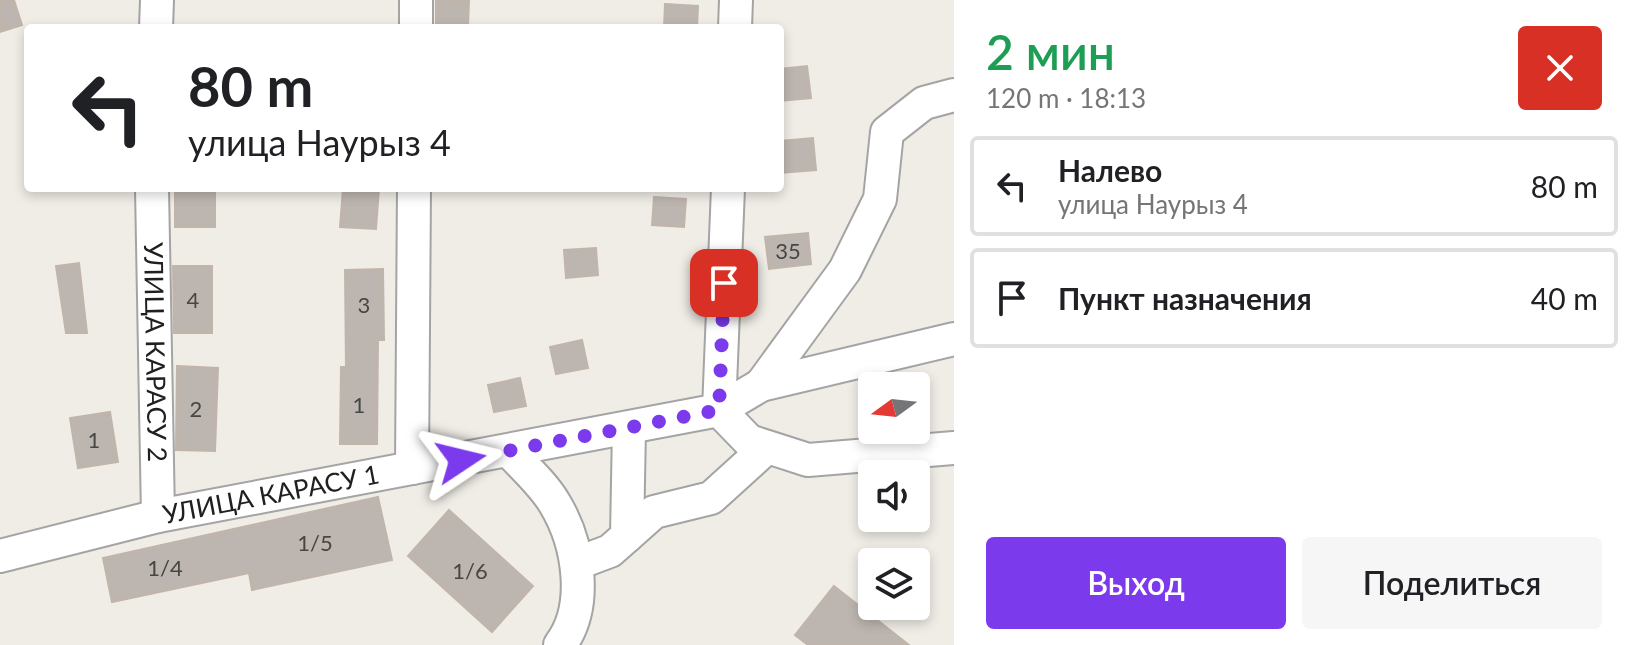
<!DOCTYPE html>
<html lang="ru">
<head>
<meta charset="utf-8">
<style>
	:root { --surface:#fff; --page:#f6f6f6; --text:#202124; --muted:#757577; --line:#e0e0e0; --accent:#7c3aed }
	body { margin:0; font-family:Lato,sans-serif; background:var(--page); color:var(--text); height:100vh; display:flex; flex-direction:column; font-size:30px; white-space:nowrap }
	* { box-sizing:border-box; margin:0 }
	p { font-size:26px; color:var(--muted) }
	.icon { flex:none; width:44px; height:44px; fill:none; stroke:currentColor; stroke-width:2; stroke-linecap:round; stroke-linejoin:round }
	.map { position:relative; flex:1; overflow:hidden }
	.sheet { display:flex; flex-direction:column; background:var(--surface); width:680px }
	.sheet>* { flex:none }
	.banner { position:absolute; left:24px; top:24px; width:760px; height:168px; border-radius:8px; box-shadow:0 4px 12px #0003; background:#fff; color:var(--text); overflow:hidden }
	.needle { width:52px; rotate:255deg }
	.fabs { position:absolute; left:858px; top:372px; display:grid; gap:16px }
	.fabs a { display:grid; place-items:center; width:72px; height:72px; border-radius:8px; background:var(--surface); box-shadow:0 4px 12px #0003; font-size:40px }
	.pin { position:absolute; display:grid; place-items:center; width:68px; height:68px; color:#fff; margin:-34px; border-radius:16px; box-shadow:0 4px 12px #0006 }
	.me { position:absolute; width:88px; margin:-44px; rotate:80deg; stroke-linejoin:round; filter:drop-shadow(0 0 6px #0008) }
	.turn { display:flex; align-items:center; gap:28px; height:168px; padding:0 32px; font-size:36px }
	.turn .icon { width:104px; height:104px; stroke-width:2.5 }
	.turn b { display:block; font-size:56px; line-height:68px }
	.round { display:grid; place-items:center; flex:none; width:84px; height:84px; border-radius:8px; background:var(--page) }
	.overview { display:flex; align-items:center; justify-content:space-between; height:136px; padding:0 32px }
	h1 { font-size:48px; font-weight:600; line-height:60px; color:#1e9e55 }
	.primary-button { display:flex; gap:16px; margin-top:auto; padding:16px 32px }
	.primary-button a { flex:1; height:92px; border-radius:8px; background:var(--accent); color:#fff; font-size:32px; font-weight:600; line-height:92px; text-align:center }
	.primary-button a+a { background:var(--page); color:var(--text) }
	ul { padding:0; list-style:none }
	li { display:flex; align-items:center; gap:24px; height:100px; margin:0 16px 12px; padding:0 16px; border:4px solid var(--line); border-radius:8px }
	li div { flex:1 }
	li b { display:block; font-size:30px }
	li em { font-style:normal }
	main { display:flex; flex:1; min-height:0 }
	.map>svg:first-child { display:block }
	.building { fill:#bdb6b0; stroke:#c1b5aa; stroke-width:2 }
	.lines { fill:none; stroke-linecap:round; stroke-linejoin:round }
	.minor-casing { stroke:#a4a4a4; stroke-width:36 }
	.minor { stroke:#fff; stroke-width:32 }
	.route { stroke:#7c3aed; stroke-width:14; stroke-dasharray:0 25.2 }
	.labels { text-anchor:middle; stroke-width:7; stroke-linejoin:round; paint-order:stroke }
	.number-label { font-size:22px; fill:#474644 }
	.street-label { font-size:26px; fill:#202020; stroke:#fff }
</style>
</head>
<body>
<main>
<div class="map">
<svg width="954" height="645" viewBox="0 0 954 645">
	<rect width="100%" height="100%" fill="#f0ede7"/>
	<g class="building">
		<path d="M 0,0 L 14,0 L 22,25 L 0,32 Z"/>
		<path d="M 436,0 L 469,0 L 468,27 L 436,27 Z"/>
		<path d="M 665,4 L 698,6 L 697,28 L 664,28 Z"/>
		<path d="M 807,66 L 811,98 L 780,101 L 780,69 Z"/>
		<path d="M 813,138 L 816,170 L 780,173 L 780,141 Z"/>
		<rect x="175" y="188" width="40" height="39"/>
		<path d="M 343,188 L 379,188 L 376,229 L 340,227 Z"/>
		<path d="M 654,197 L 686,199 L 684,227 L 652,225 Z"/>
		<path d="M 808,233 L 811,264 L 769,269 L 765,237 Z"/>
		<path d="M 596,248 L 598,275 L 566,278 L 564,250 Z"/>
		<path d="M 79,263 L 87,333 L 66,333 L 56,266 Z"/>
		<path d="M 173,266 L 212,266 L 212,333 L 174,333 Z"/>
		<path d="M 383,269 L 384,340 L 378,340 L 377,444 L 340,444 L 341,367 L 346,367 L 345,270 Z"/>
		<path d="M 582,340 L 588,368 L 556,374 L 550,347 Z"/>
		<path d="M 177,366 L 218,368 L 215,451 L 176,450 Z"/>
		<path d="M 520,378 L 526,406 L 494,412 L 488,385 Z"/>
		<path d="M 110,412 L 118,462 L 78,468 L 70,418 Z"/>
		<path d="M 378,497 L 392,560 L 252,590 L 249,573 L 112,602 L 103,558 Z"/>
		<path d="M 449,510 L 533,586 L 492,632 L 408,556 Z"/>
		<path d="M 834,586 L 909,645 L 808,645 L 795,635 Z"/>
	</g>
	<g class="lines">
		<defs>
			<g id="minor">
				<path d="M 156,28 L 157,0"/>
				<path d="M 416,28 L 416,0"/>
				<path d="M 735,28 L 736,0"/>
				<path id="s1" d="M 152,188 L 158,516"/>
				<path d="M 728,188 L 719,410 L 761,385 L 954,339"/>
				<path d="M 761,385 L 845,270 L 880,199 L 887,132 L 924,103 L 954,95"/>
				<path d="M 510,452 C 525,468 544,485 555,504 C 579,544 589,607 560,645"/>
				<path d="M 412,468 L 414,188"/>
				<path d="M 627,536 L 654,512 L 711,498 L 765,449"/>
				<path id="s2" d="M 0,556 L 158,516 L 719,410 L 749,441 L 808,460 L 954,448"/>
				<path d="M 578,563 L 610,551 L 627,536 L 629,428"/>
			</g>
		</defs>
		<use href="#minor" class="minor-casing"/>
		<use href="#minor" class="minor"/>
	</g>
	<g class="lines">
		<path class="route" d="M 461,460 L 719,410 L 724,283"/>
	</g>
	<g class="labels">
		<g class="number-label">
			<text x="788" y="259">35</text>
			<text x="193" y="308">4</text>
			<text x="364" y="313">3</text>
			<text x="359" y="413">1</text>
			<text x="196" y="417">2</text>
			<text x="94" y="448">1</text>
			<text x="315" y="551">1/5</text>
			<text x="165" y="576">1/4</text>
			<text x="470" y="579">1/6</text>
		</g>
		<g class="street-label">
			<text dy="9" stroke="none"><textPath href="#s1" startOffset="164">УЛИЦА КАРАСУ 2</textPath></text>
			<text dy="9" stroke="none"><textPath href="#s2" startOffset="278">УЛИЦА КАРАСУ 1</textPath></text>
		</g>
	</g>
</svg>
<div class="fabs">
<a><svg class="needle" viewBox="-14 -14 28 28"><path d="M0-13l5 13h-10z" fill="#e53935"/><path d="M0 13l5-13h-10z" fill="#757577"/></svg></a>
<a><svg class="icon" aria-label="sound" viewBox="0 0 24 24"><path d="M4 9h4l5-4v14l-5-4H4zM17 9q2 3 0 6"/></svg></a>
<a><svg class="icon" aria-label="layers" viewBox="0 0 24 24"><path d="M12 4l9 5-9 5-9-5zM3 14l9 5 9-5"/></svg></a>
</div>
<div class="pin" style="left:724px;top:283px;background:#d93025"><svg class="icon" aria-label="arrive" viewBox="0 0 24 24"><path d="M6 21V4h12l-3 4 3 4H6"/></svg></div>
<svg class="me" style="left:461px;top:460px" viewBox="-20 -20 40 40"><path d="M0-17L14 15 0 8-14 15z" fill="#7c3aed" stroke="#fff" stroke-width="4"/></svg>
<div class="banner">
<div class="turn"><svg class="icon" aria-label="left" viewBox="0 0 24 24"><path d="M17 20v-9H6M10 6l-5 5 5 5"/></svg><div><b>80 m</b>улица Наурыз 4</div></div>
</div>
</div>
<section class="sheet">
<div class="overview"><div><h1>2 мин</h1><p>120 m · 18:13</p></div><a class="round" style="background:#d93025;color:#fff"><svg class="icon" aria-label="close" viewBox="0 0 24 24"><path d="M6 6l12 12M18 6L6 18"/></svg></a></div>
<ul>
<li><svg class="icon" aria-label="left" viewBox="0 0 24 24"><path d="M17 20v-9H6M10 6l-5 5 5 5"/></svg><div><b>Налево</b><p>улица Наурыз 4</p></div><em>80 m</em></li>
<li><svg class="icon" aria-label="arrive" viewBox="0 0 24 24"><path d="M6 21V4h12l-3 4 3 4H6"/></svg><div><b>Пункт назначения</b></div><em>40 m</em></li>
</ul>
<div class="primary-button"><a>Выход</a><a>Поделиться</a></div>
</section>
</main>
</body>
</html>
